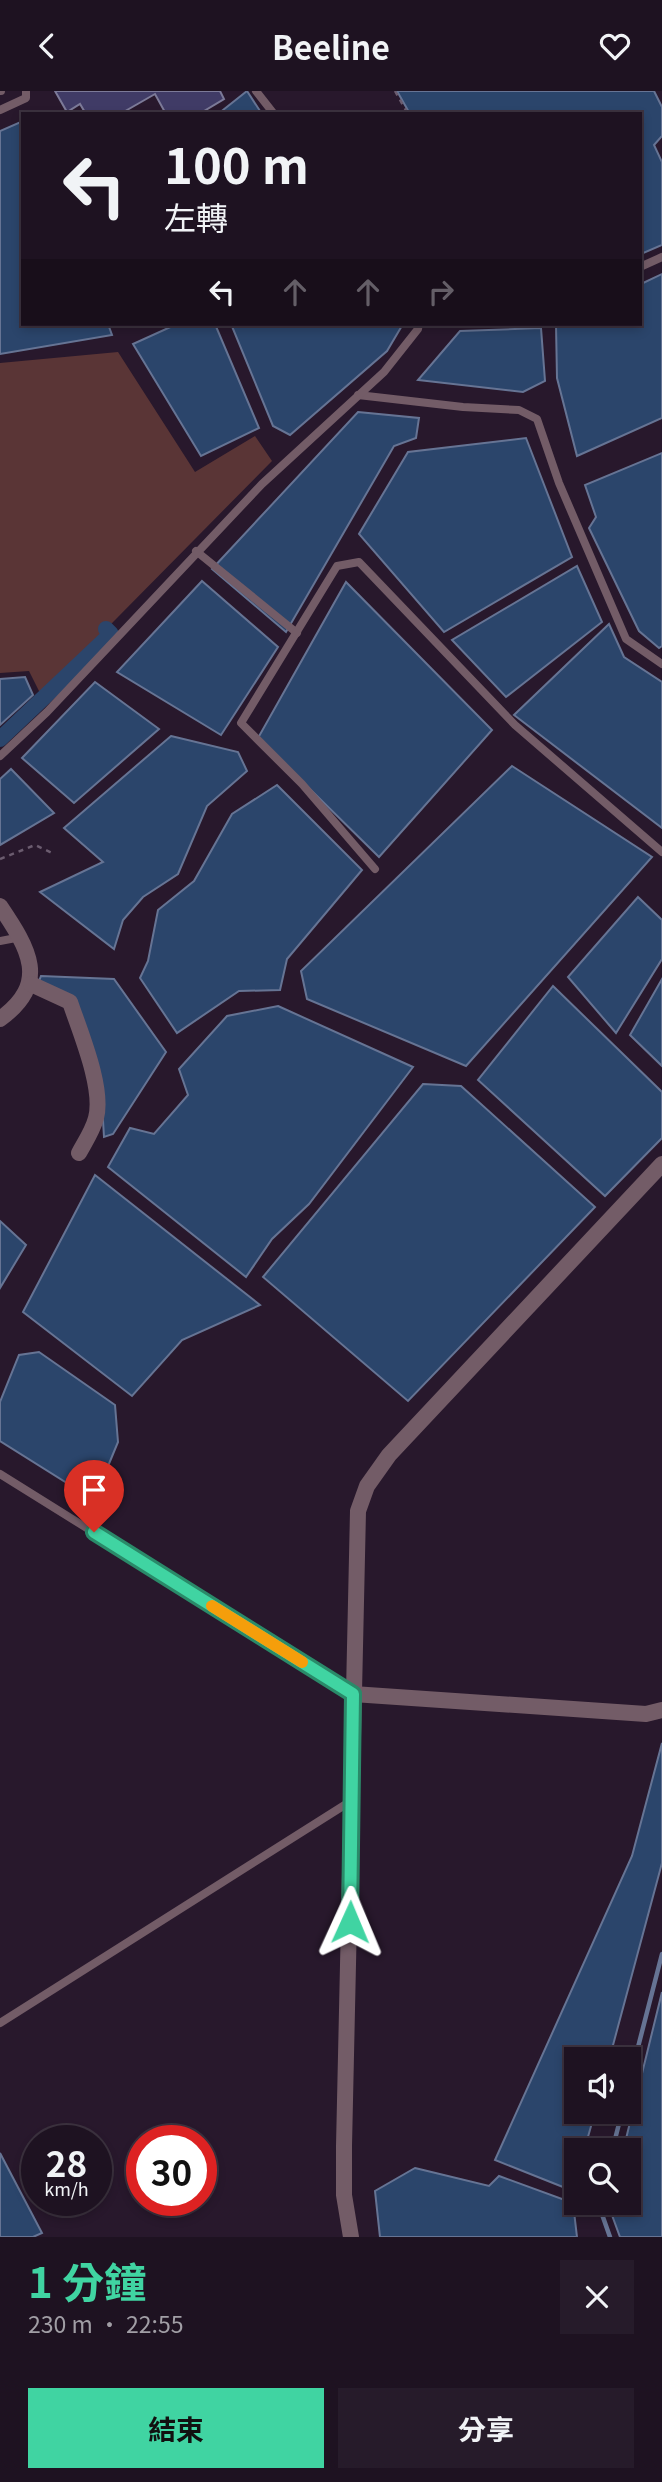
<!DOCTYPE html>
<html lang="zh-TW">
<head>
<meta charset="utf-8">
<style>
	:root { --surface:#1e1221; --page:#261b2a; --text:#f1f3f6; --muted:#a19ea5; --line:#3c323f; --accent:#40d4a2 }
	body { margin:0; font-family:Georgia,"Noto Sans TC",serif; background:var(--page); color:var(--text); height:100vh; display:flex; flex-direction:column; font-size:26px; white-space:nowrap }
	* { box-sizing:border-box; margin:0 }
	p { font-size:23px; color:var(--muted) }
	.icon { flex:none; width:38px; height:38px; fill:none; stroke:currentColor; stroke-width:2; stroke-linecap:round; stroke-linejoin:round }
	.map { position:relative; height:2146px; overflow:hidden }
	.drawer { display:flex; flex-direction:column; background:var(--surface); flex:1 }
	.drawer>* { flex:none }
	.banner { position:absolute; left:21px; top:21px; width:621px; height:214px; border-radius:0px; box-shadow:0 4px 10px #0003,0 0 0 2px var(--line); background:#1e1221; color:var(--text); overflow:hidden }
	.buttons { position:absolute; left:564px; top:1956px; display:grid; gap:14px }
	.buttons a { display:grid; place-items:center; width:77px; height:77px; border-radius:0px; background:var(--surface); box-shadow:0 4px 10px #0003,0 0 0 2px var(--line); font-size:35px }
	.speed { position:absolute; left:21px; top:2034px; display:flex; gap:14px; font-size:35px; font-weight:700; text-align:center }
	.speed>* { display:grid; place-content:center; width:91px; height:91px; border-radius:50%; background:var(--surface); box-shadow:0 4px 10px #0003,0 0 0 2px var(--line); line-height:1 }
	.speed small { font-size:18px; font-weight:400 }
	.speed .limit { border:10px solid #d22; background:#fff; color:#111 }
	.pin { position:absolute; display:grid; place-items:center; width:60px; height:60px; color:#fff; margin:-72px -30px; border-radius:50% 50% 50% 0; rotate:-45deg; box-shadow:0 0 7px #0007 }
	.pin .icon { rotate:45deg }
	.me { position:absolute; width:77px; margin:-38px; rotate:1deg; stroke-linejoin:round; filter:drop-shadow(0 0 5px #0008) }
	.turn { display:flex; align-items:center; gap:24px; height:147px; padding:0 28px; font-size:32px }
	.turn .icon { width:91px; height:91px; stroke-width:2.5 }
	.turn b { display:block; font-size:49px; line-height:60px }
	.lanes { display:flex; align-items:center; height:66px; padding:0 28px; background:#0003; justify-content:center; gap:35px; direction:ltr }
	.lanes .off { opacity:.35 }
	.round { display:grid; place-items:center; flex:none; width:74px; height:74px; border-radius:0px; background:var(--page) }
	.head { display:flex; align-items:center; justify-content:space-between; height:119px; padding:0 28px }
	h1 { font-size:42px; font-weight:700; line-height:52px; color:var(--accent) }
	.button { display:flex; gap:14px; margin-top:auto; padding:14px 28px }
	.button a { flex:1; height:80px; border-radius:0px; background:var(--accent); color:#111; font-size:28px; font-weight:700; line-height:80px; text-align:center }
	.button a+a { background:var(--page); color:var(--text) }
	header { display:flex; justify-content:space-between; align-items:center; height:91px; padding:0 28px; background:var(--surface); font-size:32px; font-weight:700 }
	.map>svg:first-child { display:block }
	.green { fill:#5a3536 }
	.water { fill:#2b456b; stroke:#667494; stroke-width:2 }
	.lines { fill:none; stroke-linecap:round; stroke-linejoin:round }
	.stream { stroke:#667494; stroke-width:4.5 }
	.canal { stroke:#2b456b; stroke-width:16 }
	.building { fill:#403b66; stroke:#7c7a98; stroke-width:2 }
	.path { stroke:#6b5c6f; stroke-width:2.5; stroke-dasharray:5 5; stroke-linecap:butt }
	.lane { stroke:#735c67; stroke-width:8 }
	.street { stroke:#735c67; stroke-width:16 }
	.route-casing { stroke:#2a8a69; stroke-width:18 }
	.route { stroke:#40d4a2; stroke-width:12 }
	.slow { stroke:#f59e0b; stroke-width:12 }
</style>
</head>
<body>
<header><svg class="icon" aria-label="back" viewBox="0 0 24 24"><path d="M15 5l-7 7 7 7"/></svg>Beeline<svg class="icon" aria-label="heart" viewBox="0 0 24 24"><path d="M12 20l-8-8c-3-5 5-10 8-4 3-6 11-1 8 4z"/></svg></header>
<div class="map">
<svg width="662" height="2146" viewBox="0 0 662 2146">
	<rect width="100%" height="100%" fill="#28182c"/>
	<path class="green" d="M 118,261 L 195,381 L 255,345 L 272,370 L 41,604 L 29,580 L 0,582 L 0,272 Z"/>
	<g class="water">
		<path d="M 247,0 L 262,23 L 218,23 Z"/>
		<path d="M 397,0 L 654,0 L 662,16 L 662,45 L 654,54 L 662,71 L 662,154 L 641,163 L 640,23 L 410,23 Z"/>
		<path d="M 23,30 L 23,233 L 108,233 L 112,244 L 0,263 L 0,40 Z"/>
		<path d="M 662,183 L 662,327 L 577,365 L 557,287 L 556,234 L 640,233 L 641,193 Z"/>
		<path d="M 177,233 L 215,233 L 259,337 L 201,365 L 133,253 Z"/>
		<path d="M 231,233 L 403,233 L 387,260 L 290,344 L 273,335 Z"/>
		<path d="M 541,237 L 545,290 L 523,301 L 418,289 L 460,240 Z"/>
		<path d="M 358,321 L 419,327 L 416,347 L 394,355 L 286,541 L 212,478 Z"/>
		<path d="M 526,347 L 572,466 L 444,541 L 359,443 L 408,361 Z"/>
		<path d="M 662,362 L 662,555 L 659,557 L 639,540 L 589,437 L 596,426 L 585,394 Z"/>
		<path d="M 577,475 L 602,531 L 506,606 L 452,549 Z"/>
		<path d="M 202,490 L 278,556 L 221,644 L 117,581 Z"/>
		<path d="M 346,491 L 492,639 L 379,766 L 258,647 Z"/>
		<path d="M 609,533 L 624,566 L 662,591 L 662,737 L 514,624 Z"/>
		<path d="M 25,586 L 33,604 L 0,634 L 0,588 Z"/>
		<path d="M 95,591 L 159,638 L 74,712 L 22,667 Z"/>
		<path d="M 171,645 L 238,661 L 247,680 L 207,715 L 178,783 L 143,806 L 123,829 L 114,858 L 40,801 L 103,771 L 64,737 Z"/>
		<path d="M 512,675 L 652,766 L 466,975 L 307,908 L 301,880 Z"/>
		<path d="M 11,678 L 54,722 L 0,754 L 0,688 Z"/>
		<path d="M 277,694 L 362,779 L 287,868 L 280,899 L 239,900 L 177,942 L 140,887 L 148,870 L 158,819 L 194,790 L 232,723 Z"/>
		<path d="M 638,806 L 662,829 L 662,868 L 616,942 L 568,886 Z"/>
		<path d="M 41,885 L 114,888 L 166,961 L 113,1043 L 104,1046 L 102,1013 L 74,924 L 38,893 Z"/>
		<path d="M 662,888 L 662,975 L 630,944 Z"/>
		<path d="M 553,895 L 662,1001 L 662,1047 L 605,1105 L 478,989 Z"/>
		<path d="M 278,915 L 413,976 L 309,1113 L 272,1148 L 246,1186 L 108,1076 L 130,1037 L 154,1043 L 188,1004 L 179,978 L 227,925 Z"/>
		<path d="M 423,993 L 461,995 L 595,1116 L 408,1310 L 263,1186 Z"/>
		<path d="M 95,1084 L 260,1214 L 182,1249 L 132,1305 L 23,1221 Z"/>
		<path d="M 0,1130 L 26,1154 L 0,1197 Z"/>
		<path d="M 39,1261 L 115,1314 L 118,1351 L 94,1409 L 0,1350 L 0,1311 L 19,1264 Z"/>
		<path d="M 662,1652 L 662,1772 L 609,1969 L 576,1969 L 576,2021 L 595,2021 L 584,2060 L 576,2060 L 573,2100 L 495,2069 L 632,1765 Z"/>
		<path d="M 662,1901 L 662,2146 L 620,2146 L 609,2116 L 610,2112 L 628,2112 L 628,2060 L 623,2060 Z"/>
		<path d="M 0,2062 L 42,2142 L 33,2146 L 0,2146 Z"/>
		<path d="M 415,2077 L 489,2095 L 499,2085 L 573,2112 L 577,2146 L 380,2146 L 375,2100 Z"/>
	</g>
	<g class="lines">
		<g class="stream">
			<path d="M 628,1995 L 662,1863"/>
			<path d="M 612,2060 L 622,2021"/>
			<path d="M 598,2112 L 610,2146"/>
		</g>
		<path class="canal" d="M 0,648 L 111,543 L 106,538"/>
	</g>
	<path class="building" d="M 55,0 L 220,0 L 224,8 L 199,23 L 166,23 L 155,3 L 120,23 L 86,23 L 80,13 L 67,21 Z"/>
	<g class="lines">
		<g class="path">
			<path d="M 395,0 L 408,23"/>
			<path d="M 0,768 L 35,754 L 52,762"/>
		</g>
		<g class="lane">
			<path d="M 0,0 L 1,0"/>
			<path d="M 256,0 L 274,23"/>
			<path d="M 0,19 L 26,7 L 26,0"/>
			<path d="M 640,176 L 662,166"/>
			<path d="M 358,304 L 463,316 L 519,319 L 537,328 L 559,392 L 626,548 L 662,573"/>
			<path d="M 196,460 L 297,542"/>
			<path d="M 0,665 L 47,621 L 262,393 L 384,281 L 418,238 L 419,233"/>
			<path d="M 375,778 L 302,693 L 241,632 L 337,475 L 359,471 L 515,634 L 662,761"/>
			<path d="M 0,850 L 21,846"/>
			<path d="M 0,1383 L 353,1603"/>
			<path d="M 0,1932 L 351,1710"/>
		</g>
		<g class="street">
			<path d="M 0,815 C 29,858 50,892 0,928"/>
			<path d="M 31,893 L 70,911 C 80,941 104,997 96,1027 C 93,1039 85,1051 79,1062"/>
			<path d="M 353,1603 L 646,1623 L 662,1619"/>
			<path d="M 351,2146 L 344,2104 L 344,2055 L 358,1420 L 367,1395 L 389,1364 L 662,1073"/>
		</g>
	</g>
	<g class="lines">
		<defs>
			<path id="route" d="M 94,1441 L 353,1603 L 350,1831"/>
		</defs>
		<use href="#route" class="route-casing"/>
		<use href="#route" class="route"/>
		<path class="slow" d="M 212,1515 L 302,1571"/>
	</g>
</svg>
<div class="buttons">
<a><svg class="icon" aria-label="sound" viewBox="0 0 24 24"><path d="M4 9h4l5-4v14l-5-4H4zM17 9q2 3 0 6"/></svg></a>
<a><svg class="icon" aria-label="search" viewBox="0 0 24 24"><circle cx="10" cy="10" r="6"/><path d="M15 15l6 6"/></svg></a>
</div>
<div class="speed"><div>28<small>km/h</small></div><div class="limit">30</div></div>
<div class="pin" style="left:94px;top:1441px;background:#d93025"><svg class="icon" aria-label="arrive" viewBox="0 0 24 24"><path d="M6 21V4h12l-3 4 3 4H6"/></svg></div>
<svg class="me" style="left:350px;top:1831px" viewBox="-20 -20 40 40"><path d="M0-17L14 15 0 8-14 15z" fill="#40d4a2" stroke="#fff" stroke-width="4"/></svg>
<div class="banner">
<div class="turn"><svg class="icon" aria-label="left" viewBox="0 0 24 24"><path d="M17 20v-9H6M10 6l-5 5 5 5"/></svg><div><b>100 m</b>左轉</div></div>
<div class="lanes"><svg class="icon" aria-label="left" viewBox="0 0 24 24"><path d="M17 20v-9H6M10 6l-5 5 5 5"/></svg><svg class="icon off" aria-label="ahead" viewBox="0 0 24 24"><path d="M12 20V5M6 11l6-6 6 6"/></svg><svg class="icon off" aria-label="ahead" viewBox="0 0 24 24"><path d="M12 20V5M6 11l6-6 6 6"/></svg><svg class="icon off" aria-label="right" viewBox="0 0 24 24"><path d="M7 20v-9h11M14 6l5 5-5 5"/></svg></div>
</div>
</div>
<section class="drawer">
<div class="head"><div><h1>1 分鐘</h1><p>230 m · 22:55</p></div><a class="round"><svg class="icon" aria-label="close" viewBox="0 0 24 24"><path d="M6 6l12 12M18 6L6 18"/></svg></a></div>
<div class="button"><a>結束</a><a>分享</a></div>
</section>
</body>
</html>
